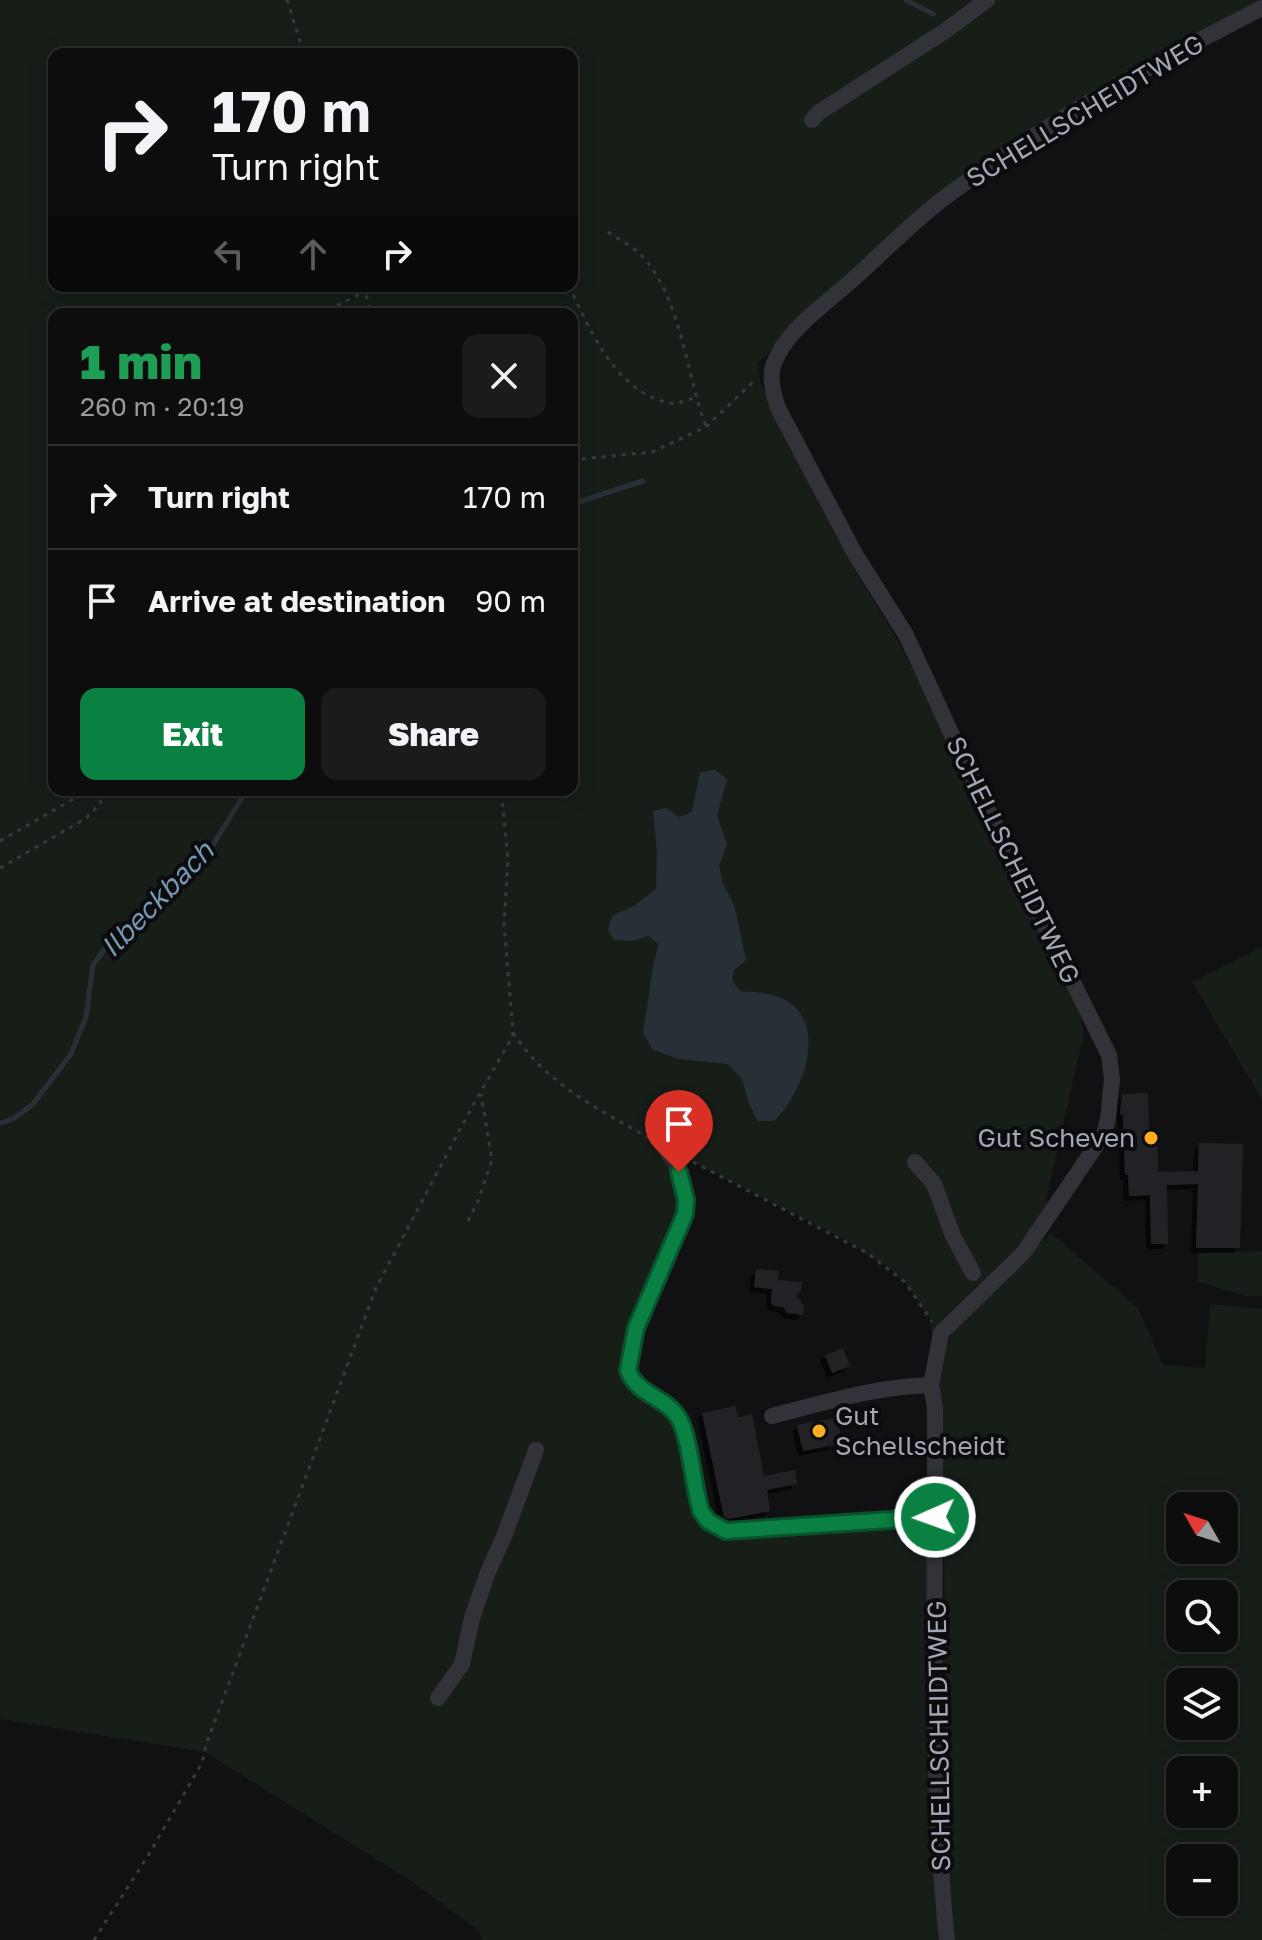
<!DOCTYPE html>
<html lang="en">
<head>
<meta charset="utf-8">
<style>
	:root { --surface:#0d0d0e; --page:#1b1b1c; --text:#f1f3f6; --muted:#9a9c9e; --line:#2d2d2e; --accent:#0b8043 }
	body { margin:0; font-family:"Golos Text",sans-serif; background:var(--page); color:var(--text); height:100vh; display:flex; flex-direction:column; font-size:30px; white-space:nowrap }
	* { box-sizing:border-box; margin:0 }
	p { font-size:26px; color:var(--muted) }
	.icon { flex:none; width:44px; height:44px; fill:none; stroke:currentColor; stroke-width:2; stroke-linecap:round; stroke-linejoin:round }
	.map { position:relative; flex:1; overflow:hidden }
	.details { position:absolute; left:48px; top:308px; width:530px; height:488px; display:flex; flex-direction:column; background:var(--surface); border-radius:16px; box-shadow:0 4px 20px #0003,0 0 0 2px var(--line) }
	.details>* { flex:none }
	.banner { position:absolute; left:48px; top:48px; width:530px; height:244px; border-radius:16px; box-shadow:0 4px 20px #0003,0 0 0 2px var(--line); background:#0d0d0e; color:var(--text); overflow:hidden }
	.needle { width:52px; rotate:309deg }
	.tools { position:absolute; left:1166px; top:1492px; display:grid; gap:16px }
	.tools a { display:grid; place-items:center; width:72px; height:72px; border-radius:16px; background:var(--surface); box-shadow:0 4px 20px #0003,0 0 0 2px var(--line); font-size:40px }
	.pin { position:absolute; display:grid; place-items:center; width:68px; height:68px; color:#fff; margin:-82px -34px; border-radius:50% 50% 50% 0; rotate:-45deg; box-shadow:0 0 8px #0007 }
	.pin .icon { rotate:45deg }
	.me { position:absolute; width:88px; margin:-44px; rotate:268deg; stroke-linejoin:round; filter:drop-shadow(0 0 6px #0008) }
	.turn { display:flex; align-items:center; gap:28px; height:168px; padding:0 32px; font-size:36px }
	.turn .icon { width:104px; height:104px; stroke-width:2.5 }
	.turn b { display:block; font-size:56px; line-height:68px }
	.lanes { display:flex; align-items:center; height:76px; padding:0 32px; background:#0003; justify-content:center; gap:40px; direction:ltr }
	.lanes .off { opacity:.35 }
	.round { display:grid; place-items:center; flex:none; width:84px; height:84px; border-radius:16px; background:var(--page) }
	.head { display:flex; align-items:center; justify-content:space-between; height:136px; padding:0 32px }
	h1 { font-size:48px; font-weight:800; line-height:60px; color:#1e9e55 }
	.cta { display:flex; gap:16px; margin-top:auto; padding:16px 32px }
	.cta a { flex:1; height:92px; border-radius:16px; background:var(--accent); color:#fff; font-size:32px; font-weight:800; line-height:92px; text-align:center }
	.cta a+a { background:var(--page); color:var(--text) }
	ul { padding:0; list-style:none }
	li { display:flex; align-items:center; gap:24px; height:104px; padding:0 32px; border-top:2px solid var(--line) }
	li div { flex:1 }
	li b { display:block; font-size:30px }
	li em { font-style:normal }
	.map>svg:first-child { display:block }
	.green { fill:#171e18; fill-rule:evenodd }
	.water { fill:#273037 }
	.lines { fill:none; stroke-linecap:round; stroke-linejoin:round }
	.stream { stroke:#273037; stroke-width:5 }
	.building { fill:#242427; filter:url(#shadow) }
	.path { stroke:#383a3f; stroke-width:3; stroke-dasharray:4 6; stroke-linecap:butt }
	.minor { stroke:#323338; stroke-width:16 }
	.route-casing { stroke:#07532c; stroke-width:20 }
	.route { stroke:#0b8043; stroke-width:14 }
	.poi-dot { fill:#fbac20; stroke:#0c0c0e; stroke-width:3 }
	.labels { text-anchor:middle; stroke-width:8; stroke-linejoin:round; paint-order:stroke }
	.street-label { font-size:26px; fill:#a1a8b4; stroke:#0c0c0e }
	.poi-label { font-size:26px; fill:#a1a8b4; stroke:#0c0c0e; text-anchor:end }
	.water-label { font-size:28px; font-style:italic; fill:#7697b2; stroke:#0c0c0e }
</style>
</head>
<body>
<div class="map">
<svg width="1262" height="1940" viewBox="0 0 1262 1940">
	<defs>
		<filter id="shadow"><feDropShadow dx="-5" dy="5" stdDeviation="0" flood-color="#0009"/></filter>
	</defs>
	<rect width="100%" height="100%" fill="#111113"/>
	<g class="green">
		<path d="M 0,0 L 1260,0 L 1023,134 L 788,331 L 758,364 L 760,381 L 787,441 L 849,561 L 899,642 L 1079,1010 L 1084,1033 L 1046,1200 L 1049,1210 L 1017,1247 L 944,1318 L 932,1339 L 931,1321 L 905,1282 L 893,1271 L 848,1241 L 666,1148 L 686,1200 L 628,1370 L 679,1419 L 701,1511 L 726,1531 L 929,1527 L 941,1940 L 482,1940 L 479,1931 L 413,1882 L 205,1752 L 0,1719 ZM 54,54 L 572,54 L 572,286 L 54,286 ZM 54,314 L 572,314 L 572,790 L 54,790 Z"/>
		<path d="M 1262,947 L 1262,1099 L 1192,982 Z"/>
		<path d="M 1051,1233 L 1138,1308 L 1163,1365 L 1205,1368 L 1210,1304 L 1262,1309 L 1262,1940 L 955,1940 L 945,1827 L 944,1528 L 937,1384 L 940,1352 L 964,1317 ZM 1180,1506 L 1224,1506 L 1224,1550 L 1180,1550 ZM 1180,1594 L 1224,1594 L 1224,1638 L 1180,1638 ZM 1180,1682 L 1224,1682 L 1224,1726 L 1180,1726 ZM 1180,1770 L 1224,1770 L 1224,1814 L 1180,1814 ZM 1180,1858 L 1224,1858 L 1224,1902 L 1180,1902 Z"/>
		<path d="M 1262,1251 L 1262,1296 L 1247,1296 L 1198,1282 L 1198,1253 Z"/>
	</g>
	<path class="water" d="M 715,770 L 727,779 L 717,816 L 727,844 L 719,866 L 723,883 L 735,908 L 746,960 L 734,970 L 732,981 L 740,991 C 752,992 767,992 778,997 C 832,1017 804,1093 774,1121 L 758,1121 L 749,1104 L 742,1079 L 728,1064 L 679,1059 L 653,1050 L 643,1033 L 654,961 L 659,944 L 648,936 L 632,941 L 614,940 L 608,930 L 612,916 L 635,905 L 656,889 L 657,852 L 653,811 L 666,808 L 679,817 L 692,812 L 700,772 Z"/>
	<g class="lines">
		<g class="stream">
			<path d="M 906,0 L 933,14"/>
			<path d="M 572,504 L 643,481"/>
			<path d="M 0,1123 L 13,1119 L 33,1104 L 71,1054 L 86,1017 L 93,965 L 106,947 L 204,859 L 247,790"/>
		</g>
	</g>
	<g class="building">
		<path d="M 1148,1093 L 1149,1130 L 1157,1130 L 1158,1172 L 1198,1171 L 1199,1143 L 1243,1144 L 1240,1248 L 1196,1248 L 1198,1184 L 1167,1185 L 1168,1244 L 1151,1244 L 1150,1195 L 1129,1196 L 1128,1175 L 1125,1175 L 1123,1115 L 1120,1114 L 1122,1094 Z"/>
		<path d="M 756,1269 L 779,1271 L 778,1280 L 802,1282 L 801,1291 L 796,1296 L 804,1305 L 803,1315 L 787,1313 L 783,1307 L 774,1306 L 771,1302 L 772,1289 L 754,1287 Z"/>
		<path d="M 843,1348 L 850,1366 L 832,1373 L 825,1355 Z"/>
		<path d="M 735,1406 L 738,1417 L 752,1414 L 764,1476 L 795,1470 L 797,1484 L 767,1490 L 770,1511 L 728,1519 L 724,1517 L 702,1413 Z"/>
		<path d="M 837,1418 L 841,1438 L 834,1439 L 834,1445 L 803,1451 L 797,1425 Z"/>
	</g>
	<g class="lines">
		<g class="path">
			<path d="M 287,0 L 304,54"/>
			<path d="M 608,232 C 618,239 630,245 639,253 C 681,294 686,374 706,427"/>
			<path d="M 363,286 L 372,314"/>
			<path d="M 569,286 C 590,330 616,393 670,403 C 678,404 687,400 695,398"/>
			<path d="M 319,314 L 373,288 L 465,290 L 481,287"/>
			<path d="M 572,460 L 652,452 L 706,427 L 755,380"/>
			<path d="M 0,841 L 89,790"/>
			<path d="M 0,868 L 85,819 L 101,803 L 93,790"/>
			<path d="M 513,1033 C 547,1084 599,1110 651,1139"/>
			<path d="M 693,1162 L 867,1253 L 905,1282 L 932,1322"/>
			<path d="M 468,1221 L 478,1201 L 492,1160 L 481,1094"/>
			<path d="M 94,1940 L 149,1854 L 202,1763 L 206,1745 L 376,1288 L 472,1107 L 510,1041 L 513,1033 L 504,924 L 508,860 L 501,790"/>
		</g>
		<g class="minor">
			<path d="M 812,120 L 818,113 L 945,31 L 987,0"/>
			<path d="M 664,1147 L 675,1163 L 684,1185 L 685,1214 L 636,1328 L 628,1370 C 638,1395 664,1396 678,1417 C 690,1435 693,1487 701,1511 L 708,1521 L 726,1531 L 935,1517"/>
			<path d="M 915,1162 L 934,1184 L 953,1236 L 973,1273"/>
			<path d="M 772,1416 C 823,1403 878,1386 931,1385"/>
			<path d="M 438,1698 L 462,1664 L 472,1618 L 488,1572 L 505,1534 L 536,1450"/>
			<path d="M 947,1940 C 929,1764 936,1585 935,1408 L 931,1385 L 941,1333 L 1024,1252 L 1104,1134 L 1108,1119 L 1112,1079 L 1109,1055 L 1102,1041 L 969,772 L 906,635 L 855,554 L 778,408 C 774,395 769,380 773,366 C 784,332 824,305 850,282 C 884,252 917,217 955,190 C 1051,120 1156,62 1262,8"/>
		</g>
	</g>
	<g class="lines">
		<defs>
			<path id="route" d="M 679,1172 L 686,1200 L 685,1214 L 636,1328 L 628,1370 C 637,1395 664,1396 678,1417 C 690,1435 693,1487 701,1511 L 708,1521 L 726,1531 L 935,1517"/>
		</defs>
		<use href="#route" class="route-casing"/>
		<use href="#route" class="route"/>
	</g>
	<g class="poi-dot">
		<circle cx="1151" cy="1138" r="8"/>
		<circle cx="819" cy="1431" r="8"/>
	</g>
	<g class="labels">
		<g class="street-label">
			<text transform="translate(1085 111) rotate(-31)" y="9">SCHELLSCHEIDTWEG</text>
			<text transform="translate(1013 860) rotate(64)" y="9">SCHELLSCHEIDTWEG</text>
			<text transform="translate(939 1736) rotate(-91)" y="9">SCHELLSCHEIDTWEG</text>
		</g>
		<g class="poi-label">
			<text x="1135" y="1147">Gut Scheven</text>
			<text x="835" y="1425" text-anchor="start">Gut<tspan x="835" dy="30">Schellscheidt</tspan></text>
		</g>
		<g class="water-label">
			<text transform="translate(157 899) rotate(-46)" y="10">Ilbeckbach</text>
		</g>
	</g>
</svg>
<div class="tools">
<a><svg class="needle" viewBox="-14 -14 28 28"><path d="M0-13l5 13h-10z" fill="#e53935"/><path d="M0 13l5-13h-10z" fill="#9a9c9e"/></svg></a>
<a><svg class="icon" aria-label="search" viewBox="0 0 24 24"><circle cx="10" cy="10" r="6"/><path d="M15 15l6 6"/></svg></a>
<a><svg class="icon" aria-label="layers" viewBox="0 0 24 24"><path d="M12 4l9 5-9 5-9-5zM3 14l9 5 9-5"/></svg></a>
<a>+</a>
<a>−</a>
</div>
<div class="pin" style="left:679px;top:1172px;background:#d93025"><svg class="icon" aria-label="arrive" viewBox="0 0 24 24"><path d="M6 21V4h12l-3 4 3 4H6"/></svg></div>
<svg class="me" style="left:935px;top:1517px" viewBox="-20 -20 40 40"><circle r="17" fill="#0b8043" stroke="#fff" stroke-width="3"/><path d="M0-11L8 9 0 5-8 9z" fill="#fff"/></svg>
<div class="banner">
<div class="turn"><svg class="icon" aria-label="right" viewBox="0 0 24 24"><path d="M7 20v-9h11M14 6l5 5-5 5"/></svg><div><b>170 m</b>Turn right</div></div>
<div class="lanes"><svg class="icon off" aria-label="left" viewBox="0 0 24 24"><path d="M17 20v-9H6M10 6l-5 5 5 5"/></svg><svg class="icon off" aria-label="ahead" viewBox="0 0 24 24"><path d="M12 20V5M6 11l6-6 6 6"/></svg><svg class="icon" aria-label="right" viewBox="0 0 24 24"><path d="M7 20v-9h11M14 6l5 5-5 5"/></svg></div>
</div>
<section class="details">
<div class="head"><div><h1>1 min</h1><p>260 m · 20:19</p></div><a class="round"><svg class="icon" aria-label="close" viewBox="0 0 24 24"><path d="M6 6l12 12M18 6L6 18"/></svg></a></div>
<ul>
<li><svg class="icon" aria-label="right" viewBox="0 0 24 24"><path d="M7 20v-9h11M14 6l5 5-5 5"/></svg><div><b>Turn right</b></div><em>170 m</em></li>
<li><svg class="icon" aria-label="arrive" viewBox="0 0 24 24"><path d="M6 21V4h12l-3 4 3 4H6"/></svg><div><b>Arrive at destination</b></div><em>90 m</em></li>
</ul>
<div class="cta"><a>Exit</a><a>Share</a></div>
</section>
</div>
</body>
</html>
